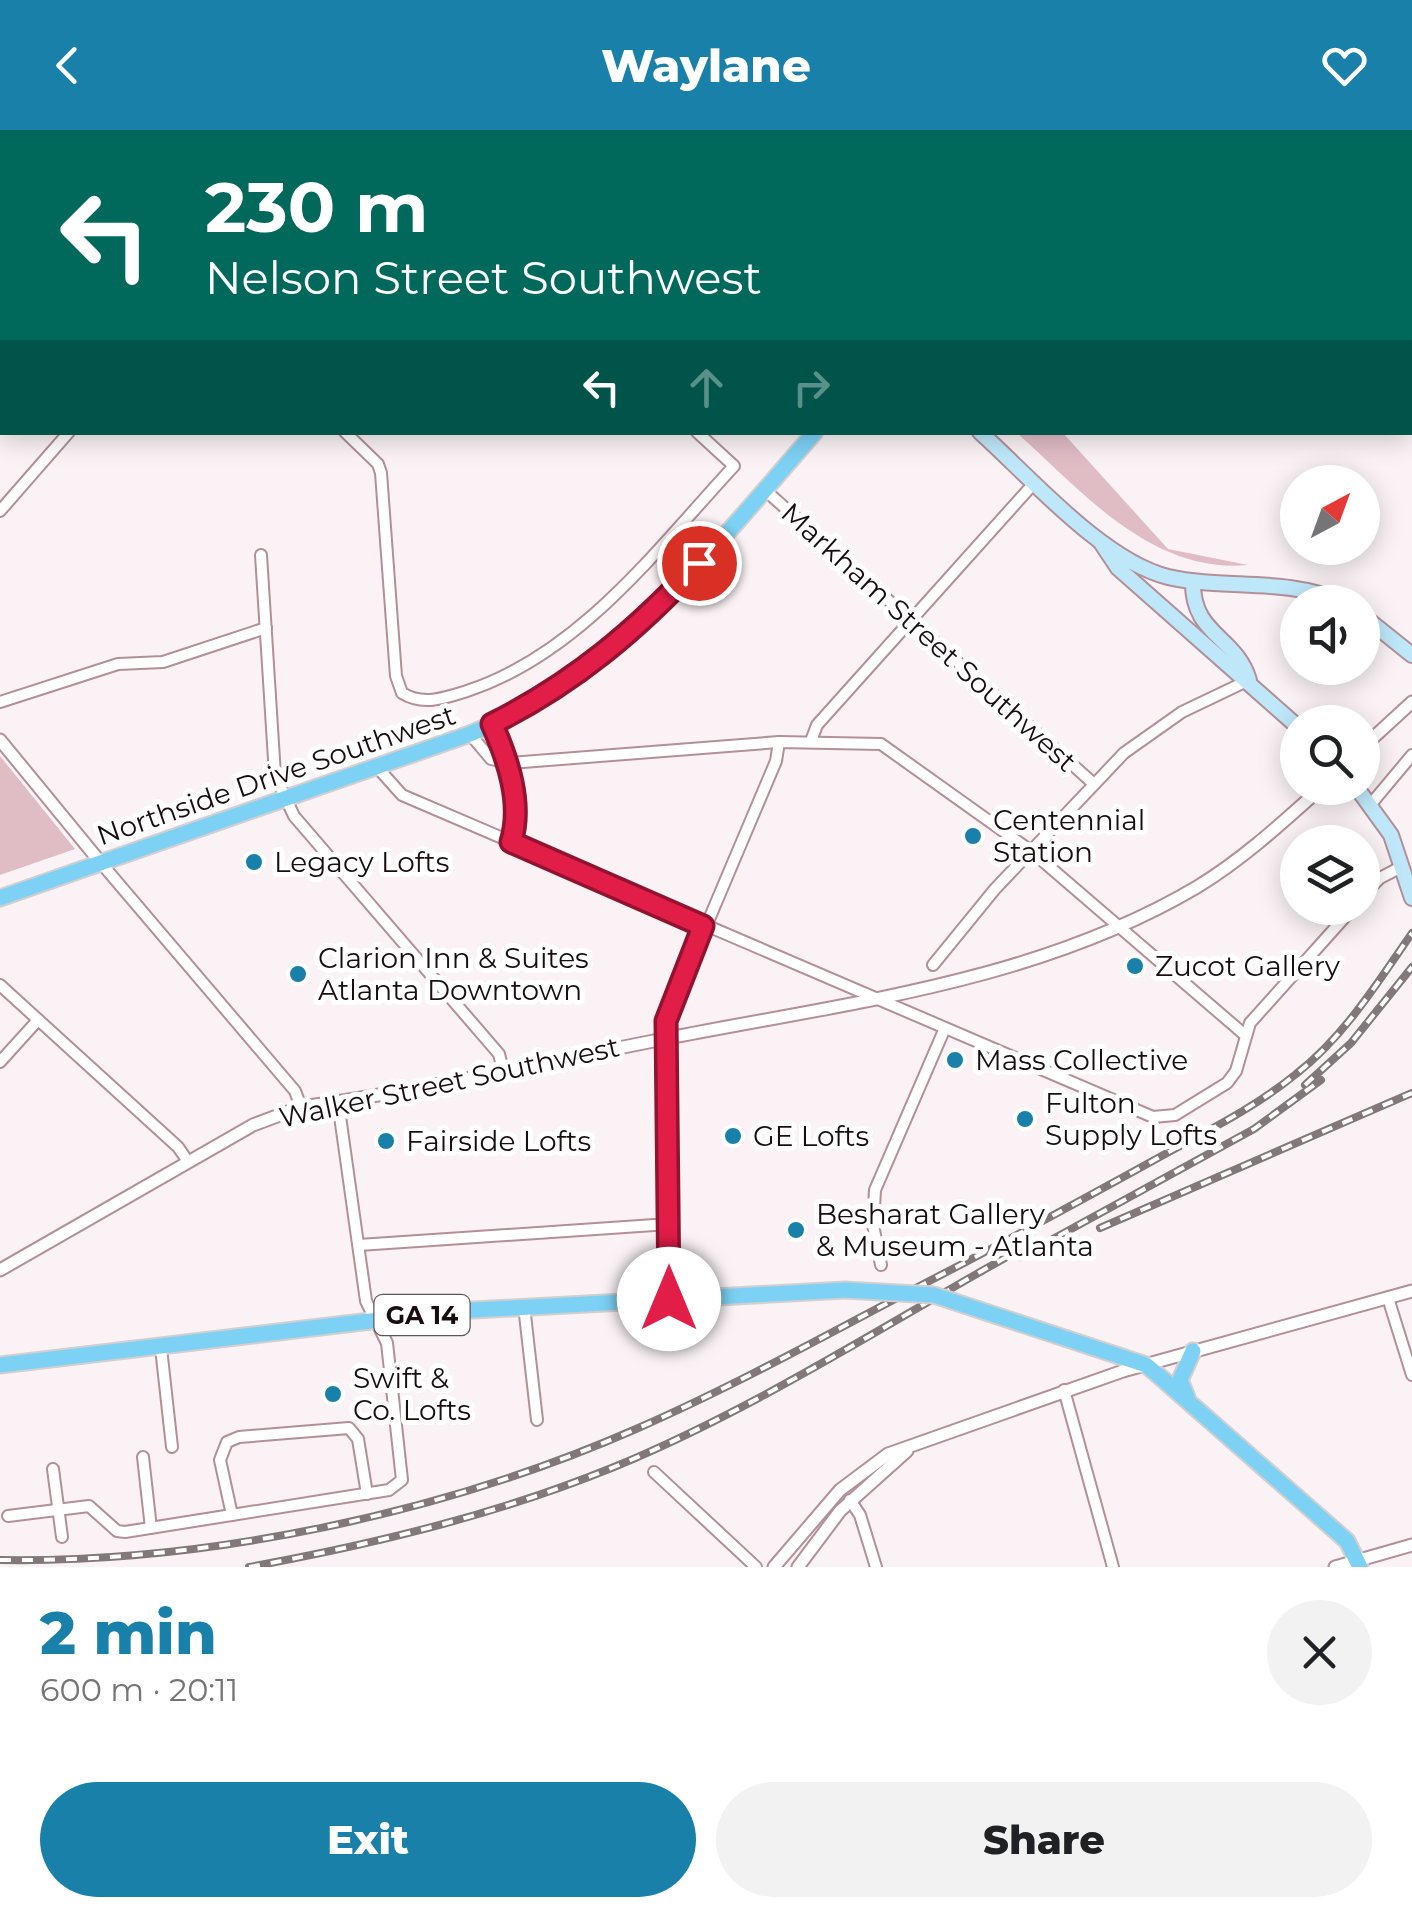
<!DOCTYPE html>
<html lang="en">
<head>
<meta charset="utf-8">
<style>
	:root { --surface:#fff; --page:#f2f2f2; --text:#202124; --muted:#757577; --accent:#1980aa }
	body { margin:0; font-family:Montserrat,sans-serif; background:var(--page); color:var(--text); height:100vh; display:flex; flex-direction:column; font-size:38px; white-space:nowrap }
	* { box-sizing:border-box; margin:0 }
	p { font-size:32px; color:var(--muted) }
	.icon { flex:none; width:55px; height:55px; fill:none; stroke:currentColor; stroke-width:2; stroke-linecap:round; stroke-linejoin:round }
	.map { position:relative; height:1437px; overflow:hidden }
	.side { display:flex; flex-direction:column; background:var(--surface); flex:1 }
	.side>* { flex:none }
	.top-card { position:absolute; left:0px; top:0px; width:1412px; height:305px; box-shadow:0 5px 25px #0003; background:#00695c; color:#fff; overflow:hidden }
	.needle { width:65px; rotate:41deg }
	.buttons { position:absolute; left:1280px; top:335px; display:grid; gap:20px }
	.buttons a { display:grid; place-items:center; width:100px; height:100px; border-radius:50%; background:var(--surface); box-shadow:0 5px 25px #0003; font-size:50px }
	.pin { position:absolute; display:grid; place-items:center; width:85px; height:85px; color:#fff; margin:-42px; border:5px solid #fff; border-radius:50%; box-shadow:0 2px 10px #0007 }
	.me { position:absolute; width:110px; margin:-55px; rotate:0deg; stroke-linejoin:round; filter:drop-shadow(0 0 8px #0008) }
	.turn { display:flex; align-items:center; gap:35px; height:210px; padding:0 40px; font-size:45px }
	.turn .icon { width:130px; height:130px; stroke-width:2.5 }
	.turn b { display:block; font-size:70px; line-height:85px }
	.lanes { display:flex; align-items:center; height:95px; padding:0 40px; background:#0003; justify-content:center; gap:50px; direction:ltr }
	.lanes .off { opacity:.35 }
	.round { display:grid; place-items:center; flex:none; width:105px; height:105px; border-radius:52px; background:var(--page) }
	.summary { display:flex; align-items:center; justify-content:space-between; height:170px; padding:0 40px }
	h1 { font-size:60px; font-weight:800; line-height:75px; color:var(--accent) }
	.cta { display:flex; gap:20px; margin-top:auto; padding:20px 40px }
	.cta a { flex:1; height:115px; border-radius:60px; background:var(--accent); color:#fff; font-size:40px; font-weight:800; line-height:115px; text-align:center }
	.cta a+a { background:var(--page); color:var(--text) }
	header { display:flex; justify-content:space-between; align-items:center; height:130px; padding:0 40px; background:var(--accent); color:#fff; font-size:45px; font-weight:800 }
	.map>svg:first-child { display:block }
	.green { fill:#e0bcc5 }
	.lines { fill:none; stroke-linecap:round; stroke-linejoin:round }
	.minor-casing { stroke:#b38f98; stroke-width:14 }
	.tertiary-casing { stroke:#b38f98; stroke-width:15 }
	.secondary-casing { stroke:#b38f98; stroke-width:18 }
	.primary-casing { stroke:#d1cfcf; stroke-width:19 }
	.minor { stroke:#fff; stroke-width:10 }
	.tertiary { stroke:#fff; stroke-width:11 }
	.secondary { stroke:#bee8fa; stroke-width:14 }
	.primary { stroke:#7dd1f4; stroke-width:15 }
	.rail-casing { stroke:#82787a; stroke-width:8 }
	.rail { stroke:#fff; stroke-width:4; stroke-dasharray:11; stroke-linecap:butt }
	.primary-bridge-casing { stroke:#d1cfcf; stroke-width:19; stroke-linecap:butt }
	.primary-bridge { stroke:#7dd1f4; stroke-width:15 }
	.route-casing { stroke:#92132f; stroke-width:25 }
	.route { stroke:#e11d48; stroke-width:18 }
	.poi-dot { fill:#1980aa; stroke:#fff; stroke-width:4 }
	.labels { text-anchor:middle; stroke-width:10; stroke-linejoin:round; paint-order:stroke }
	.shield { fill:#fff; stroke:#5e5658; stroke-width:2.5 }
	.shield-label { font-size:25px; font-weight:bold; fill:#190d10 }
	.street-label { font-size:28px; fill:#190d10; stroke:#fff }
	.poi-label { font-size:28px; fill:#190d10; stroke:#fff; text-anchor:start }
</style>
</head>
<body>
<header><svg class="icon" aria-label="back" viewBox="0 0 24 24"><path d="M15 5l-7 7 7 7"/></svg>Waylane<svg class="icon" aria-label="heart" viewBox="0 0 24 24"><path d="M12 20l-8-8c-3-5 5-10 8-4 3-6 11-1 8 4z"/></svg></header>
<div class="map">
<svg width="1412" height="1437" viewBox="0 0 1412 1437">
	<rect width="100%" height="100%" fill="#faf2f4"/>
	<g class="green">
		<path d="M 1017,303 L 1063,303 L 1168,419 L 1248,435 C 1151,444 1082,361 1017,303 Z"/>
		<path d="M 0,626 L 75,719 L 0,745 Z"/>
	</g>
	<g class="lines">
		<defs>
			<g id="minor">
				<path d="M 131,0 L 133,2"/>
				<path d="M 902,0 L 905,2"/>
				<path d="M 974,0 L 977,2"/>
				<path d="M 64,2 L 66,0"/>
				<path d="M 332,2 L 335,0"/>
				<path d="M 929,2 L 932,0"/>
				<path d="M 1031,2 L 1033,0"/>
				<path d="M 0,77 L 2,74"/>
				<path d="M 345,302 L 378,334 L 381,343 L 396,546 L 402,563 C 423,576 445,568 467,561 C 580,524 657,419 734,336 L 697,302"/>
				<path d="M 765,360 L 1094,654"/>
				<path d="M 0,381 L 69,302"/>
				<path d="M 261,425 L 275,645 L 294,686 L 499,924 L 503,940"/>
				<path d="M 0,572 L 118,534 L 163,532 L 266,498"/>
				<path d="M 492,595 C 508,629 523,674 511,713"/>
				<path d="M 470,604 L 491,629 L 510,633 L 779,612 L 881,614 L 1031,721 L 1245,905"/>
				<path d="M 811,611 L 817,595 L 1035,352"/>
				<path d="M 377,637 L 402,665 L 1153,987 L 1175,985 L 1227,953 L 1236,941 L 1250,893 L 1353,778"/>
				<path d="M 1371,674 L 1412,625"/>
				<path d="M 101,733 L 295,961 L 301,977"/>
				<path d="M 1362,766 L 1380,748 L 1403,736"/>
				<path d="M 933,835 L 995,759 L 1124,623 L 1182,582 L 1249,550"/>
				<path d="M 0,855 L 178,1017 L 187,1030"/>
				<path d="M 0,932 L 38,890"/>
				<path d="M 359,1115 L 669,1094"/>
				<path d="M 881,1135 L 873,1095 L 875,1060 L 945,898"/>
				<path d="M 1388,1168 L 1412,1245"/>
				<path d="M 669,1169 L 666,891 L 776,631 L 779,612"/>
				<path d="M 524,1176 L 537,1290"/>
				<path d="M 161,1218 L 172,1317"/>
				<path d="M 1064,1260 L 1113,1437"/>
				<path d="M 143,1327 L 151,1398"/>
				<path d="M 53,1339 L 62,1407"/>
				<path d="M 654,1342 L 756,1437"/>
				<path d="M 850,1370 L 860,1385 L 876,1437"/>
				<path d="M 232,1385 L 220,1330 L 227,1312 L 239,1307 L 349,1298 L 358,1309 L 367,1364"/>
				<path d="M 8,1386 L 89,1376 L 117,1401 L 125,1402 L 389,1360 L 402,1350 L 387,1213 L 366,1171 L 338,972"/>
			</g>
			<g id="tertiary">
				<path d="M 816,0 L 818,2"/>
				<path d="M 833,0 L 836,2"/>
				<path d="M 0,610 L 101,733"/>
				<path d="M 1362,618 L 1412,572"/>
				<path d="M 0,1140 L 253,995 L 301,977 C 426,960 550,931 674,907 C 852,872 1038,851 1197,757 C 1243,729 1282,693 1321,658"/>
				<path d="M 774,1437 L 840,1360 L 888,1324 L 1123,1241 L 1412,1161"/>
				<path d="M 798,1437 L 840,1381 L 907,1321"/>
				<path d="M 1335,1437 L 1412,1415"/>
			</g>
			<g id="secondary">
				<path d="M 633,0 L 636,2"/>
				<path d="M 980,302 C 1030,347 1103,431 1168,447 C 1226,460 1286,447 1342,472"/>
				<path d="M 1102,414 L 1118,438 L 1298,597"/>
				<path d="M 1193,452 C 1192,505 1236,506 1249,550"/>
				<path d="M 1362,485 L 1412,525"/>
				<path d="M 1357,658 L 1391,705 L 1412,768"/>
			</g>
			<g id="primary">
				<path d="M 1081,2 L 1083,0"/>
				<path d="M 0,768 L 470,604 C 617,543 713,419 815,302"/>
				<path d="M 1119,1226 L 1146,1235 L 1158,1245 L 1347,1411 L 1360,1437"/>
				<path d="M 0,1235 L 455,1181 L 845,1160"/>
				<path d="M 1187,1267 L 1180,1250 L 1193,1221"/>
			</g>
		</defs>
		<use href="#minor" class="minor-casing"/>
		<use href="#tertiary" class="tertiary-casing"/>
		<use href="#secondary" class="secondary-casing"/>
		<use href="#primary" class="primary-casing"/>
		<use href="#minor" class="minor"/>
		<use href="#tertiary" class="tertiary"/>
		<use href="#secondary" class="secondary"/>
		<use href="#primary" class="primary"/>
		<defs>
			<g id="rail">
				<path d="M 1305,955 L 1351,913 L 1412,837"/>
				<path d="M 1100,1098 L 1412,963"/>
				<path d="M 1020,1127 L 1254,999 L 1321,950"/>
				<path d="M 0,1430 C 210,1433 444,1383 636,1299 C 748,1250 855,1189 964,1133 C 1032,1097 1100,1060 1167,1023 C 1211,999 1257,976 1296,944 C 1344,907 1378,852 1412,803"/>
				<path d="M 249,1437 C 374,1414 496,1385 614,1337 C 758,1278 892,1190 1028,1115"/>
			</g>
		</defs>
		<use href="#rail" class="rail-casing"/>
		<use href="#rail" class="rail"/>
		<defs>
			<path id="primary-bridge" d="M 845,1160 L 934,1165 L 1119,1226"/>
		</defs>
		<use href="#primary-bridge" class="primary-bridge-casing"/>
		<use href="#primary-bridge" class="primary-bridge"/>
	</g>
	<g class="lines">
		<defs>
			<path id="route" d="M 669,1169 L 666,891 L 703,796 L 511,712 C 523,674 508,630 492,594 C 574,553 637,500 699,433"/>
		</defs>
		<use href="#route" class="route-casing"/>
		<use href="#route" class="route"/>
	</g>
	<g class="poi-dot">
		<circle cx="973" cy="706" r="10"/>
		<circle cx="254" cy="732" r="10"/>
		<circle cx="1135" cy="836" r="10"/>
		<circle cx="298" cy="844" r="10"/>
		<circle cx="955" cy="930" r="10"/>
		<circle cx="1025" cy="989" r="10"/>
		<circle cx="733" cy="1006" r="10"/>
		<circle cx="386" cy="1011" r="10"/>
		<circle cx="796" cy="1100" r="10"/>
		<circle cx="333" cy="1264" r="10"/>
	</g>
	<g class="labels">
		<rect class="shield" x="374.5" y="1165" width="95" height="40" rx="8"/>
		<g class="shield-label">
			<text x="422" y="1194">GA 14</text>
		</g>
		<g class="street-label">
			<text transform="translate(929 507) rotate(42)" y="10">Markham Street Southwest</text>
			<text transform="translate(276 645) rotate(-19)" y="10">Northside Drive Southwest</text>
			<text transform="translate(449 952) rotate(-12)" y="10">Walker Street Southwest</text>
		</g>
		<g class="poi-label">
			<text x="993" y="700">Centennial<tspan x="993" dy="32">Station</tspan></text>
			<text x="274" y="742">Legacy Lofts</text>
			<text x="318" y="838">Clarion Inn &amp; Suites<tspan x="318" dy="32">Atlanta Downtown</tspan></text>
			<text x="1155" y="846">Zucot Gallery</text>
			<text x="975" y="940">Mass Collective</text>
			<text x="1045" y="983">Fulton<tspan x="1045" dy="32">Supply Lofts</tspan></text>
			<text x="753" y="1016">GE Lofts</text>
			<text x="406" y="1021">Fairside Lofts</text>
			<text x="816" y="1094">Besharat Gallery<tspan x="816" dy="32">&amp; Museum - Atlanta</tspan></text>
			<text x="353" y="1258">Swift &amp;<tspan x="353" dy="32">Co. Lofts</tspan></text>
		</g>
	</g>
</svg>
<div class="buttons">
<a><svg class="needle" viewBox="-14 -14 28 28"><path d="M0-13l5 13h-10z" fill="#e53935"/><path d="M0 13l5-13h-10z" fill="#757577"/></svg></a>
<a><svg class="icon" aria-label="sound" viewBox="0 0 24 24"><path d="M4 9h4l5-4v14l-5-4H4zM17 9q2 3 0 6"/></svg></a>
<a><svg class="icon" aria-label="search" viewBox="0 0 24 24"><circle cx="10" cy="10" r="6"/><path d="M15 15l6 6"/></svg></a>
<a><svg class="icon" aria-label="layers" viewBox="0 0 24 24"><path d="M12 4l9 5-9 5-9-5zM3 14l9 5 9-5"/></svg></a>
</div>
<div class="pin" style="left:699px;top:433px;background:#d93025"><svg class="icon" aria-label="arrive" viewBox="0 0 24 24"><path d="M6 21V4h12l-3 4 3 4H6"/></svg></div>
<svg class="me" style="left:669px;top:1169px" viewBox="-20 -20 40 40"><circle r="19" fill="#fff"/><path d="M0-13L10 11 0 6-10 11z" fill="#e11d48"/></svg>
<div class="top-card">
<div class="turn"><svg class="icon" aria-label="left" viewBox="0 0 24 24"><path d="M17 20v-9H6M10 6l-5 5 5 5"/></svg><div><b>230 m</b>Nelson Street Southwest</div></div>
<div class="lanes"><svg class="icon" aria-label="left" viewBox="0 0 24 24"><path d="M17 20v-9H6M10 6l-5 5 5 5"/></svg><svg class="icon off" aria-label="ahead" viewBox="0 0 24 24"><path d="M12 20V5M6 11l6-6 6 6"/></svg><svg class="icon off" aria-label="right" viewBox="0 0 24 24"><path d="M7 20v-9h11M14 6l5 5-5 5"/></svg></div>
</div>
</div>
<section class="side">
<div class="summary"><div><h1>2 min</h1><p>600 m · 20:11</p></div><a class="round"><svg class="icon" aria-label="close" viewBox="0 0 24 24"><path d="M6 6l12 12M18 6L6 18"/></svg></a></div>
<div class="cta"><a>Exit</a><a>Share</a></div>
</section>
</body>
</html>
